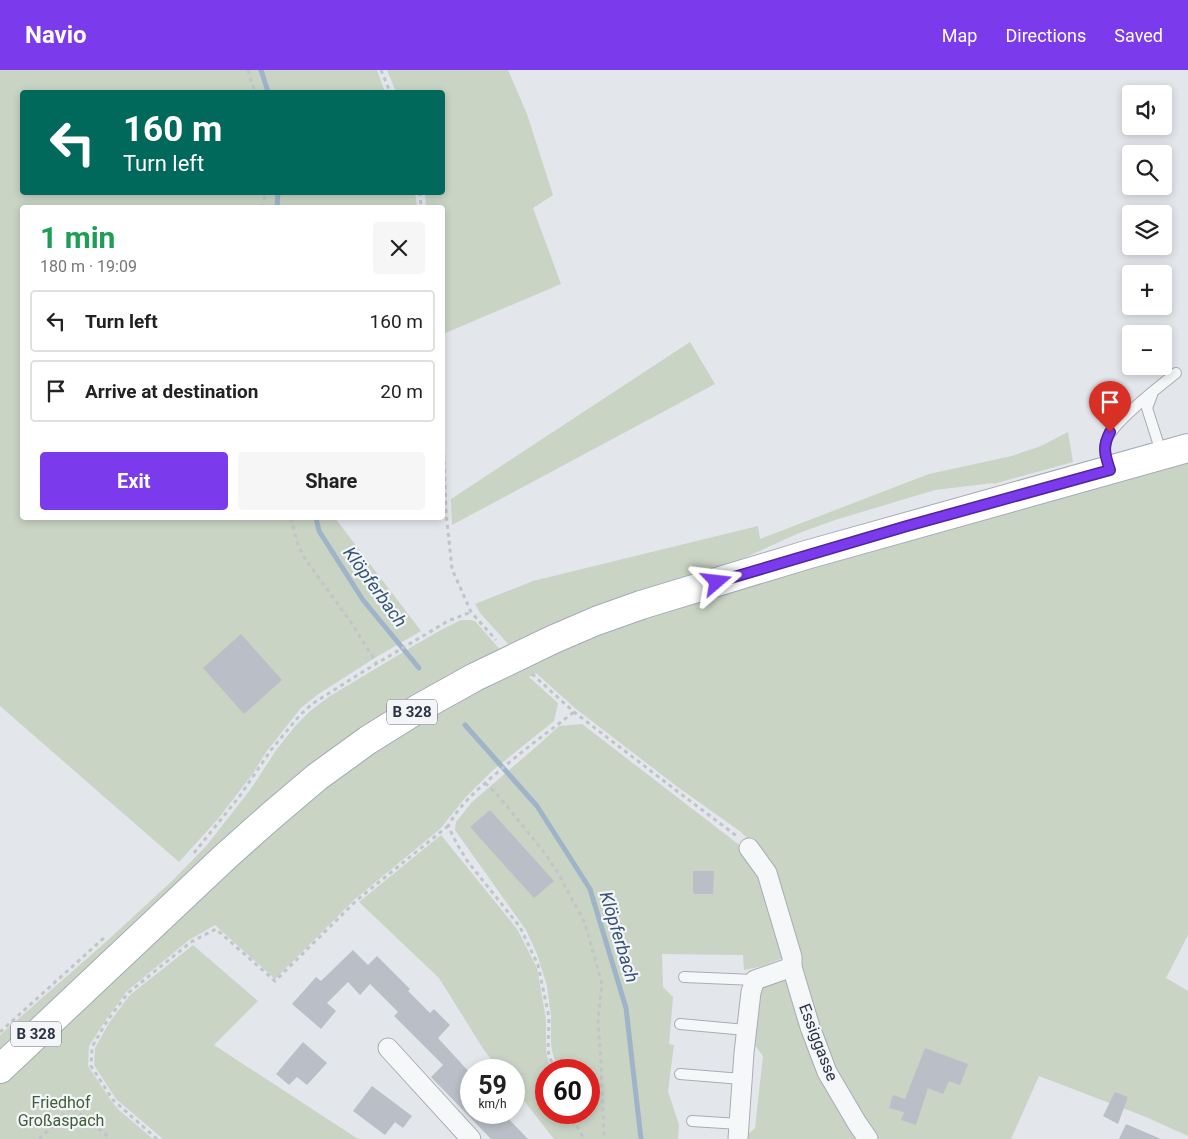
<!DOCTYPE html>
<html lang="en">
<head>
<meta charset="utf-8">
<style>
	:root { --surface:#fff; --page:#f6f6f6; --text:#222; --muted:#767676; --line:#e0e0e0; --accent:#7c3aed }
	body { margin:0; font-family:Roboto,sans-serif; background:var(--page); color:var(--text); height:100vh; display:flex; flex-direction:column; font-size:19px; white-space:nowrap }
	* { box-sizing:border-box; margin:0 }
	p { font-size:16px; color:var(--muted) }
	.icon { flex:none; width:28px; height:28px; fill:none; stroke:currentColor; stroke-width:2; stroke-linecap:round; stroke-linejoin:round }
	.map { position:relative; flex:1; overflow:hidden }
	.drawer { position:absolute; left:20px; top:135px; width:425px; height:315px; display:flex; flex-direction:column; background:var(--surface); border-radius:5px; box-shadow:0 2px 8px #0003 }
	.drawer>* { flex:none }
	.hud { position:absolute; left:20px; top:20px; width:425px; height:105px; border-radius:5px; box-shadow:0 2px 8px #0003; background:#00695c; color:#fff; overflow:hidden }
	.controls { position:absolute; left:1122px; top:15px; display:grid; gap:10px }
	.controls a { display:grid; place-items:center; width:50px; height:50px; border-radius:5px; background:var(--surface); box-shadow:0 2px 8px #0003; font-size:25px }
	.speed { position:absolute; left:460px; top:989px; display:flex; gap:10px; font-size:25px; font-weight:700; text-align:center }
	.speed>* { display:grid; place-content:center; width:65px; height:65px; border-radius:50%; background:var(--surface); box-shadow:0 2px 8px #0003; line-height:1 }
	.speed small { font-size:12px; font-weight:400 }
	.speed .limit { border:8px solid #d22; background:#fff; color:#111 }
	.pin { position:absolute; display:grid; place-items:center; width:42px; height:42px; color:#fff; margin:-51px -21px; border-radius:50% 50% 50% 0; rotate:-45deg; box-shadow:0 0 5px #0007 }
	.pin .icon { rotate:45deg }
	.me { position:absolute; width:55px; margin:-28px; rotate:73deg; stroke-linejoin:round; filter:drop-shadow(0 0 4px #0008) }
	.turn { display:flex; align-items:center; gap:18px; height:105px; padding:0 20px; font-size:22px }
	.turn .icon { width:65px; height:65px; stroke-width:2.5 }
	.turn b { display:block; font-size:35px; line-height:42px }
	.round { display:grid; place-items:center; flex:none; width:52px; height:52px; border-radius:5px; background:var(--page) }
	.head { display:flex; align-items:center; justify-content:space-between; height:85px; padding:0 20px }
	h1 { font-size:30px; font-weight:700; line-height:38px; color:#1e9e55 }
	.cta { display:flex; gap:10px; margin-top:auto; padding:10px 20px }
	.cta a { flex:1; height:58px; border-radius:5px; background:var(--accent); color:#fff; font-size:20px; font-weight:700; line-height:58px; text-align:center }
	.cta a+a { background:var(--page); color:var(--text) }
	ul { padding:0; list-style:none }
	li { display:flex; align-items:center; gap:15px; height:62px; margin:0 10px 8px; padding:0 10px; border:2px solid var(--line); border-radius:5px }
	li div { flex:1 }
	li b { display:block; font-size:19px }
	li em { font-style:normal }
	header { display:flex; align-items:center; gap:30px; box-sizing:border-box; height:70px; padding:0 25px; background:var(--accent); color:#fff }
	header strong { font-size:24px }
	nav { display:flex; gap:28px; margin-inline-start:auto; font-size:18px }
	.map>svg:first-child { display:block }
	.green { fill:#c9d4c4 }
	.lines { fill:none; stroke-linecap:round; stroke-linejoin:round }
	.stream { stroke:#9fb4c9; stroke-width:5 }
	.building { fill:#babfc7 }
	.service-casing { stroke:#a8adb5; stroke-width:12 }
	.minor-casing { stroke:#a8adb5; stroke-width:21 }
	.primary-casing { stroke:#a3abb6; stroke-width:30 }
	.path { stroke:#c1c4c9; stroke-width:3; stroke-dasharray:4 4; stroke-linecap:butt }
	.service { stroke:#f6f7f9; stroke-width:10 }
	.minor { stroke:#f6f7f9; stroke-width:19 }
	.primary { stroke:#fff; stroke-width:28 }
	.route-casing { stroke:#51269a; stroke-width:12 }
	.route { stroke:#7c3aed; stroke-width:9 }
	.labels { text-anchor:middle; stroke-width:4.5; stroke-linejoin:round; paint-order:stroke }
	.shield { fill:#f3f5f8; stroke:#676e79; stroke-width:1 }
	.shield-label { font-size:15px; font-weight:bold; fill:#2b3442 }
	.street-label { font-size:16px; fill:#2b3442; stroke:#f3f5f8 }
	.park-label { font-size:16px; fill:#405e39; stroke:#f3f5f8 }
	.water-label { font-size:18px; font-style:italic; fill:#365375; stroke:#f3f5f8 }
</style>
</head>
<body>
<header>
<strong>Navio</strong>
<nav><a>Map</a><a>Directions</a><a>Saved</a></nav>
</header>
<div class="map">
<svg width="1188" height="1069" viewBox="0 0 1188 1069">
	<rect width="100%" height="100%" fill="#e3e6eb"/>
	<g class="green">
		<path d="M 0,0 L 377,0 L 385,22 L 22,22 L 22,122 L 415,122 L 417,137 L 22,138 L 22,448 L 335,448 L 421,561 L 378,586 L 317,625 L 301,638 L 266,682 L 254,702 L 218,749 L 179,792 L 0,636 Z"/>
		<path d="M 387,0 L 508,0 L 527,44 L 553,125 L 533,138 L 561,214 L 443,264 L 442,138 L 426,137 L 425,123 L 442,122 L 442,22 L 396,22 Z"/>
		<path d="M 690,272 L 715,314 L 452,455 L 451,429 Z"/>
		<path d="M 1068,362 L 1073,392 L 993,414 L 993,413 L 935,420 L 835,450 L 799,463 L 722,498 L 511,577 L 480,543 L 475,534 L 533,511 L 758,456 L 760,469 L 929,404 L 1012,386 L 1041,376 Z"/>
		<path d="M 1188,391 L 1188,865 L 1166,908 L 1188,921 L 1188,1066 L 1146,1047 L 1039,1006 L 1011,1069 L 874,1069 L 837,1005 L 820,965 L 755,776 L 741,762 L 679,718 L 576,639 L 536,603 L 529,607 L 558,633 L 554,651 L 492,701 L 465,728 L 440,759 L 355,829 L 275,909 L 215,855 L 189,870 L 127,921 L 105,951 L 89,976 L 88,996 L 112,1032 L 119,1040 L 153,1069 L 0,1069 L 0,1012 L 178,844 L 346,698 L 477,617 L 645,544 Z"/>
		<path d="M 461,550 L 470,550 L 475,551 L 502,582 L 469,597 L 0,986 L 0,965 L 108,870 L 173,810 L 207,775 L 250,720 L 277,679 L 296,655 L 310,641 L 330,626 L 415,575 L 441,560 Z"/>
		<path d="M 582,654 L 742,777 L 764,805 L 783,888 L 763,896 L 744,900 L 743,885 L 662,884 L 663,917 L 673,927 L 669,974 L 674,975 L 668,1021 L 679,1055 L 678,1069 L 554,1069 L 514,1018 L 514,1000 L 500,1000 L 484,980 L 439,908 L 359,832 L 441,765 L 517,859 L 537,898 L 546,949 L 546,982 L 551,1000 L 546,1000 L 546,1042 L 589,1042 L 589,1000 L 558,1000 L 552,981 L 551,972 L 551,946 L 547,916 L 537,884 L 526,860 L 455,760 L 456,752 L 472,732 L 537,676 L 559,656 Z"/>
		<path d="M 193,875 L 258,931 L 214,975 L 358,1069 L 163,1069 L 116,1029 L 94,995 L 95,978 L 109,953 L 130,925 Z"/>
		<path d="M 778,910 L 786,910 L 794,915 L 860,1069 L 746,1069 L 746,1066 L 755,1058 L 763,986 L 754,974 L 758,925 L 762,917 Z"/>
	</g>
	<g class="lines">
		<g class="stream">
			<path d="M 261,0 L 268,22"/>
			<path d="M 277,138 L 278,122"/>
			<path d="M 316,448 L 319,461 L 363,530 L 419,598"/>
			<path d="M 465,655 L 537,736 L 590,819 L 626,938 L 641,1069"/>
		</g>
	</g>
	<g class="building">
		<path d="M 241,564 L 282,610 L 244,644 L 203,598 Z"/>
		<path d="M 490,740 L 554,811 L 534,828 L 470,757 Z"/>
		<path d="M 693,801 L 714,801 L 713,824 L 694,824 L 693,821 Z"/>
		<path d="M 353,880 L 368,895 L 377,886 L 410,919 L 408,921 L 430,943 L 434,939 L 450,955 L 438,968 L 471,1004 L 471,1042 L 502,1042 L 528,1069 L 491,1069 L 431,1007 L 443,995 L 394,946 L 398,942 L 370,914 L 360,925 L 348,912 L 327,933 L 336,941 L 321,959 L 292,934 L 316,907 L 321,911 Z"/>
		<path d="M 303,972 L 327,993 L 307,1015 L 297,1007 L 289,1015 L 276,1004 Z"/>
		<path d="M 925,978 L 968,994 L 960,1015 L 949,1011 L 943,1024 L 928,1018 L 916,1055 L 901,1050 L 904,1042 L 889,1038 L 893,1025 L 905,1029 Z"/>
		<path d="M 372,1016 L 412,1046 L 403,1058 L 395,1052 L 385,1065 L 353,1041 Z"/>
		<path d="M 1115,1022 L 1128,1027 L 1118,1054 L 1103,1046 Z"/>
		<path d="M 1126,1054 L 1161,1069 L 1119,1069 Z"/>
	</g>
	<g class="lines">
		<defs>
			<g id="service">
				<path d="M 1152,325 L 1147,338 L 1162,385"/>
				<path d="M 1110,399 C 1107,390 1103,382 1106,372 C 1110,354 1160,316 1176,303"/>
				<path d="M 684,907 L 755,910"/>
				<path d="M 680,954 L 746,960"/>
				<path d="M 680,1004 L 742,1009"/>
				<path d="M 692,1051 L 739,1054"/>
			</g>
			<g id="minor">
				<path d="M 792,897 L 810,957 L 827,1002 L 857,1053 L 868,1069"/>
				<path d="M 388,978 L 471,1069"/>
				<path d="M 738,1069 L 744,983 L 751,922 L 755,910 L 792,897 L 792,887 L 767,803 L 749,778"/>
			</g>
			<path id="primary" d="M 0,999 L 226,786 L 271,746 L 317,707 L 368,670 L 421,637 L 475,607 L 554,569 L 596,551 L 641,535 L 806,485 L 1188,378"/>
		</defs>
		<use href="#service" class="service-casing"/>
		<use href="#minor" class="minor-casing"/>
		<use href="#primary" class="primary-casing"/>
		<g class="path">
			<path d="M 248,0 L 255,22"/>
			<path d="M 381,0 L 390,22"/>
			<path d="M 420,122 L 421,138"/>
			<path d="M 262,138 L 266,122"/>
			<path d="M 442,343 L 446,442 L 452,499 L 471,542 L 496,570"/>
			<path d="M 291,448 L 297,472 L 303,486 L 350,551 L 377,594"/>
			<path d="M 532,604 L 574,642 L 677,721 L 738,767"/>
			<path d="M 485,713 L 496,723 L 544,782 L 558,803 L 585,853 L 602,914 L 598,949 L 601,992 L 604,1069"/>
			<path d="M 194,783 L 239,727 L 271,680 L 300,645 L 312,634 L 364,601 L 448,551 L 471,542"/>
			<path d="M 0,962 L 106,866"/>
			<path d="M 554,1000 L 548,981 L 549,947 L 538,895 L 520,857 L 468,792 L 457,774 L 448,756 C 460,734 479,718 498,702 C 522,681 548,662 574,642"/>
			<path d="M 569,1042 L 584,1069"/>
			<path d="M 39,1069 L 72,1037 L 111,1069"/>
			<path d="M 157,1069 L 113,1030 L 91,996 L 92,977 L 107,951 L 128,923 L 191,872 L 216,859 L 275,911 L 357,830 L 448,756"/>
		</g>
		<use href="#service" class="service"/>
		<use href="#minor" class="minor"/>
		<use href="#primary" class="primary"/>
	</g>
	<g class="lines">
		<defs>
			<path id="route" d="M 717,512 L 907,456 L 1110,400 C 1105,385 1102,377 1110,362"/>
		</defs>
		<use href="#route" class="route-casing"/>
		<use href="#route" class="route"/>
	</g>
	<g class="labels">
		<g class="shield">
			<rect x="387" y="629.5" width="50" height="25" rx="4"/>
			<rect x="11" y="951.5" width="50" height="25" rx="4"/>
		</g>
		<g class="shield-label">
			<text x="412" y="647">B 328</text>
			<text x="36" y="969">B 328</text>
		</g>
		<g class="street-label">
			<text transform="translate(819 972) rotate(69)" y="6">Essiggasse</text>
		</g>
		<g class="park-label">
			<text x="61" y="1038">Friedhof<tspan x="61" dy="18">Großaspach</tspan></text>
		</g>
		<g class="water-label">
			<text transform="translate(375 517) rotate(54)" y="6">Klöpferbach</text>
			<text transform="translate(619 867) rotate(73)" y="6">Klöpferbach</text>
		</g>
	</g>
</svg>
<div class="controls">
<a><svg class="icon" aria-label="sound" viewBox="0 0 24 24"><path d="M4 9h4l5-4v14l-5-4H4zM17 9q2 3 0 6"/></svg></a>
<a><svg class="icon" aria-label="search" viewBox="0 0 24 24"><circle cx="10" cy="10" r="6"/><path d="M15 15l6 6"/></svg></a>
<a><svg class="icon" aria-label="layers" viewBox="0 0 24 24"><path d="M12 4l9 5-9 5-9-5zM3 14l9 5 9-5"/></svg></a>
<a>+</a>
<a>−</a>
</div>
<div class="speed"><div>59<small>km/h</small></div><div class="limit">60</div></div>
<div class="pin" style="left:1110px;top:362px;background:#d93025"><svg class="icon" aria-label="arrive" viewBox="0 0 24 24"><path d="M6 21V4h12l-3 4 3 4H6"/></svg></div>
<svg class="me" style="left:717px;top:512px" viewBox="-20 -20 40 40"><path d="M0-17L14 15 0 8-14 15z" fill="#7c3aed" stroke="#fff" stroke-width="4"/></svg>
<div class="hud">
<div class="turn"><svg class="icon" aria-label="left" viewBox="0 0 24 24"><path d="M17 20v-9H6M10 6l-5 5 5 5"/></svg><div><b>160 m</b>Turn left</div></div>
</div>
<section class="drawer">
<div class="head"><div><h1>1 min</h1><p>180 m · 19:09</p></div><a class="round"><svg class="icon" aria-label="close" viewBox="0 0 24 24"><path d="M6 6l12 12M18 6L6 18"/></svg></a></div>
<ul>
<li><svg class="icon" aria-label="left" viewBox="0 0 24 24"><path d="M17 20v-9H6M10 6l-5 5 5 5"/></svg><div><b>Turn left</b></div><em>160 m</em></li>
<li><svg class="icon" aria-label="arrive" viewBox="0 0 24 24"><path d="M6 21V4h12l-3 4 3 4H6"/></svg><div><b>Arrive at destination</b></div><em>20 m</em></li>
</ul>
<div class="cta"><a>Exit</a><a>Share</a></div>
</section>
</div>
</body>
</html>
